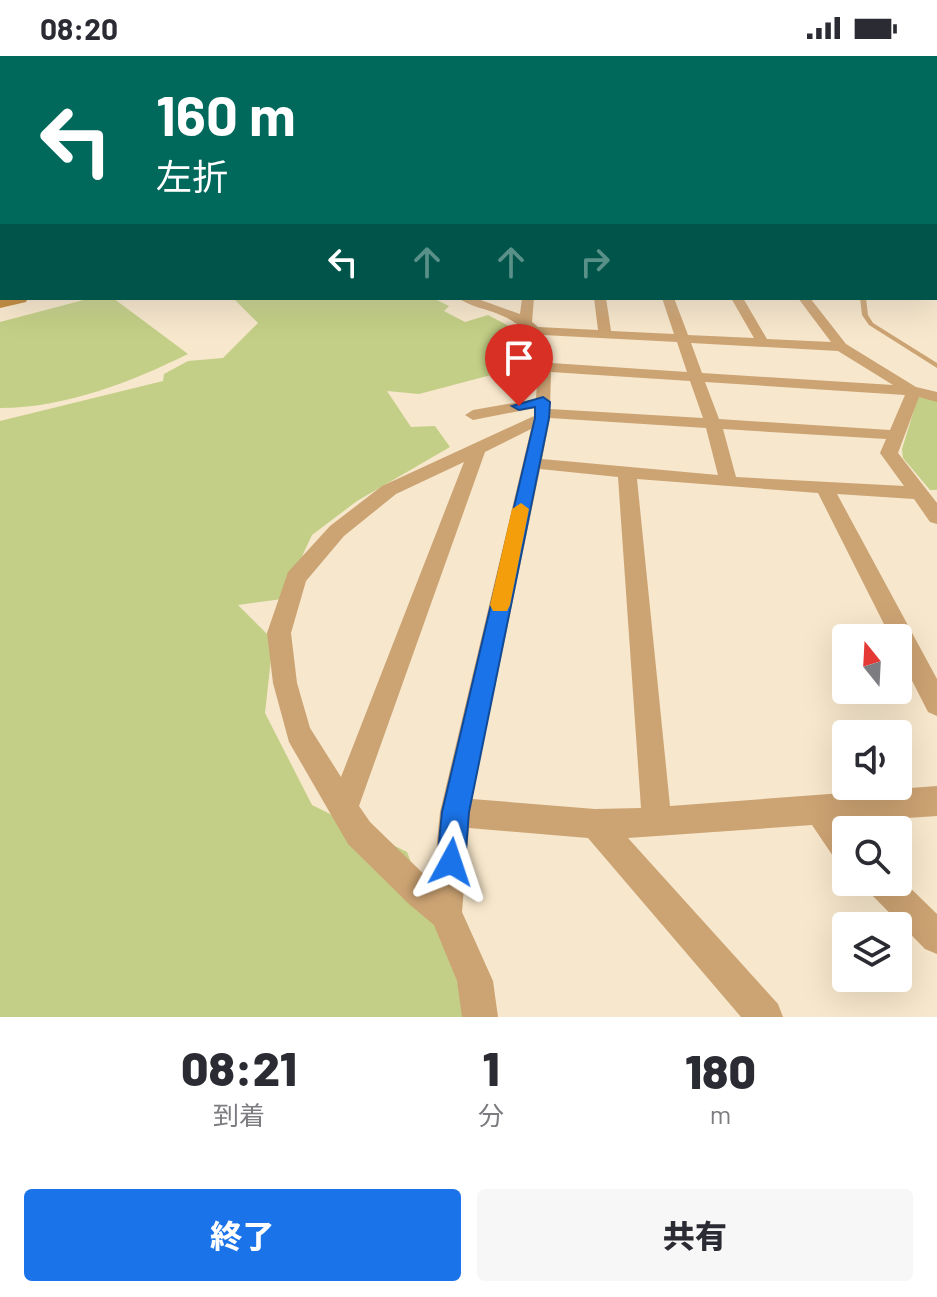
<!DOCTYPE html>
<html lang="ja">
<head>
<meta charset="utf-8">
<style>
	:root { --surface:#fff; --page:#f7f7f7; --text:#2b2b33; --muted:#7c7c81; --accent:#1a73e8 }
	body { margin:0; font-family:Barlow,"Noto Sans JP",sans-serif; background:var(--page); color:var(--text); height:100vh; display:flex; flex-direction:column; font-size:30px; white-space:nowrap }
	* { box-sizing:border-box; margin:0 }
	p { font-size:26px; color:var(--muted) }
	.icon { flex:none; width:44px; height:44px; fill:none; stroke:currentColor; stroke-width:2; stroke-linecap:round; stroke-linejoin:round }
	.map { position:relative; height:961px; overflow:hidden }
	.panel { display:flex; flex-direction:column; background:var(--surface); flex:1 }
	.panel>* { flex:none }
	.top-card { position:absolute; left:0px; top:0px; width:938px; height:244px; box-shadow:0 8px 32px #0002; background:#00695c; color:#fff; overflow:hidden }
	.needle { width:52px; rotate:342deg }
	.buttons { position:absolute; left:832px; top:568px; display:grid; gap:16px }
	.buttons a { display:grid; place-items:center; width:80px; height:80px; border-radius:8px; background:var(--surface); box-shadow:0 8px 32px #0002; font-size:40px }
	.pin { position:absolute; display:grid; place-items:center; width:68px; height:68px; color:#fff; margin:-82px -34px; border-radius:50% 50% 50% 0; rotate:-45deg; box-shadow:0 0 8px #0007 }
	.pin .icon { rotate:45deg }
	.me { position:absolute; width:88px; margin:-44px; rotate:5deg; stroke-linejoin:round; filter:drop-shadow(0 0 6px #0008) }
	.turn { display:flex; align-items:center; gap:28px; height:168px; padding:0 24px; font-size:36px }
	.turn .icon { width:104px; height:104px; stroke-width:2.5 }
	.turn b { display:block; font-size:56px; line-height:68px }
	.lanes { display:flex; align-items:center; height:76px; padding:0 24px; background:#0003; justify-content:center; gap:40px; direction:ltr }
	.lanes .off { opacity:.35 }
	.eta { display:flex; justify-content:space-evenly; align-items:center; height:136px; text-align:center }
	.eta b { font-size:48px; font-weight:800; line-height:56px }
	.button { display:flex; gap:16px; margin-top:auto; padding:16px 24px }
	.button a { flex:1; height:92px; border-radius:8px; background:var(--accent); color:#fff; font-size:32px; font-weight:800; line-height:92px; text-align:center }
	.button a+a { background:var(--page); color:var(--text) }
	.status { display:flex; justify-content:space-between; align-items:center; height:56px; padding:0 40px; background:var(--surface); direction:ltr }
	.status svg { height:22px; fill:currentColor }
	.map>svg:first-child { display:block }
	.green { fill:#c3cf86 }
	.lines { fill:none; stroke-linecap:round; stroke-linejoin:round }
	.lane { fill:#cca373; fill-rule:evenodd }
	.street { fill:#cca373; fill-rule:evenodd }
	.secondary { fill:#bc7f2c; fill-rule:evenodd }
	.route { fill:#1a73e8; stroke:#114b97; stroke-width:2 }
	.slow { fill:#f59e0b }
</style>
</head>
<body>
<div class="status"><b>08:20</b><svg viewBox="0 0 49 12"><path d="M0 12V9h3v3zM5 12V6h3v6zM10 12V3h3v9zM15 12V0h3v12zM26 1h20v11H26zM47 4h2v5h-2z"/></svg></div>
<div class="map">
<svg width="937" height="961" viewBox="0 0 937 961">
	<rect width="100%" height="100%" fill="#f7e7cc"/>
	<g class="green">
		<path d="M 91,242 L 113,242 L 188,298 C 131,326 65,352 0,352 L 0,266 Z"/>
		<path d="M 233,242 L 433,242 L 449,250 L 444,255 L 465,266 L 488,259 L 507,269 L 537,307 L 419,338 L 387,335 L 411,371 L 435,370 L 450,391 L 357,445 L 312,479 L 282,543 L 238,549 L 273,584 L 265,657 L 312,749 L 407,796 L 466,948 L 465,961 L 0,961 L 0,365 L 163,325 L 164,318 L 188,305 L 223,302 L 258,267 Z"/>
		<path d="M 919,338 L 937,343 L 937,434 L 930,434 L 903,402 L 902,393 Z"/>
	</g>
	<g class="lines">
		<g class="lane">
			<rect x="936" y="205" width="1" height="4"/>
			<path d="M 860,242 L 866,242 L 868,259 L 873,267 L 937,307 L 937,312 L 869,269 L 862,259 Z"/>
		</g>
		<g class="street">
			<path d="M 936,144 L 937,145 L 937,151 L 936,150 Z"/>
			<rect x="936" y="166" width="1" height="6"/>
			<path d="M 458,242 L 475,242 L 520,258 L 522,242 L 534,242 L 532,266 L 538,271 L 598,274 L 594,242 L 606,242 L 611,275 L 674,278 L 662,242 L 674,242 L 688,279 L 754,282 L 731,242 L 743,242 L 767,283 L 831,286 L 798,242 L 810,242 L 846,288 L 916,331 L 937,336 L 937,346 L 919,341 L 898,397 L 937,447 L 937,468 L 930,466 L 914,443 L 837,438 L 937,623 L 937,660 L 928,656 L 898,597 L 898,582 L 891,582 L 818,437 L 637,423 L 670,750 L 937,730 L 937,760 L 846,766 L 852,774 L 846,774 L 846,807 L 835,803 L 812,769 L 628,782 L 778,948 L 783,961 L 741,961 L 588,782 L 469,772 L 462,856 L 493,925 L 498,961 L 462,961 L 457,925 L 434,869 L 409,848 L 348,788 L 289,686 L 273,627 L 267,577 L 288,516 L 330,470 L 382,430 L 534,360 L 535,352 L 473,364 L 465,359 L 473,354 L 536,343 C 539,298 540,273 493,256 C 481,252 468,249 458,242 ZM 543,279 L 677,286 L 687,316 L 551,307 ZM 691,287 L 838,295 L 893,329 L 702,317 ZM 551,316 L 690,325 L 703,362 L 550,353 ZM 705,326 L 905,339 L 890,374 L 719,363 ZM 550,362 L 706,372 L 718,419 L 542,403 ZM 531,373 L 440,756 L 433,827 L 370,766 L 359,750 L 485,396 ZM 723,373 L 886,383 L 880,397 L 904,430 L 736,421 ZM 464,406 L 341,721 L 310,672 L 297,627 L 291,577 L 306,525 L 344,480 L 396,438 ZM 540,413 L 618,421 L 641,752 L 595,753 L 472,743 Z"/>
			<path d="M 898,820 L 937,858 L 937,898 L 925,893 L 870,837 L 865,826 L 898,826 Z"/>
		</g>
		<path class="secondary" d="M 0,242 L 2,241 L 28,242 L 26,246 L 0,252 Z"/>
	</g>
	<linearGradient id="sky" x2="0" y2="1"><stop stop-color="#55b3dc"/><stop offset="0.49" stop-color="#fbf4e8"/><stop offset="1" stop-color="#fbf4e8" stop-opacity="0"/></linearGradient>
	<rect width="937" height="265" fill="url(#sky)"/>
	<path class="route" d="M 543,341 L 550,346 L 549,362 L 469,756 L 465,806 L 461,816 L 451,820 L 441,816 L 437,806 L 442,756 L 535,362 L 535,351 L 519,354 L 512,350 Z"/>
	<path class="slow" d="M 521,447 L 529,453 L 510,549 L 507,555 L 493,555 L 490,549 L 512,453 Z"/>
</svg>
<div class="buttons">
<a><svg class="needle" viewBox="-14 -14 28 28"><path d="M0-13l5 13h-10z" fill="#e53935"/><path d="M0 13l5-13h-10z" fill="#7c7c81"/></svg></a>
<a><svg class="icon" aria-label="sound" viewBox="0 0 24 24"><path d="M4 9h4l5-4v14l-5-4H4zM17 9q2 3 0 6"/></svg></a>
<a><svg class="icon" aria-label="search" viewBox="0 0 24 24"><circle cx="10" cy="10" r="6"/><path d="M15 15l6 6"/></svg></a>
<a><svg class="icon" aria-label="layers" viewBox="0 0 24 24"><path d="M12 4l9 5-9 5-9-5zM3 14l9 5 9-5"/></svg></a>
</div>
<div class="pin" style="left:519px;top:350px;background:#d93025"><svg class="icon" aria-label="arrive" viewBox="0 0 24 24"><path d="M6 21V4h12l-3 4 3 4H6"/></svg></div>
<svg class="me" style="left:451px;top:806px" viewBox="-20 -20 40 40"><path d="M0-17L14 15 0 8-14 15z" fill="#1a73e8" stroke="#fff" stroke-width="4"/></svg>
<div class="top-card">
<div class="turn"><svg class="icon" aria-label="left" viewBox="0 0 24 24"><path d="M17 20v-9H6M10 6l-5 5 5 5"/></svg><div><b>160 m</b>左折</div></div>
<div class="lanes"><svg class="icon" aria-label="left" viewBox="0 0 24 24"><path d="M17 20v-9H6M10 6l-5 5 5 5"/></svg><svg class="icon off" aria-label="ahead" viewBox="0 0 24 24"><path d="M12 20V5M6 11l6-6 6 6"/></svg><svg class="icon off" aria-label="ahead" viewBox="0 0 24 24"><path d="M12 20V5M6 11l6-6 6 6"/></svg><svg class="icon off" aria-label="right" viewBox="0 0 24 24"><path d="M7 20v-9h11M14 6l5 5-5 5"/></svg></div>
</div>
</div>
<section class="panel">
<div class="eta">
<div><b>08:21</b><p>到着</p></div>
<div><b>1</b><p>分</p></div>
<div><b>180</b><p>m</p></div>
</div>
<div class="button"><a>終了</a><a>共有</a></div>
</section>
</body>
</html>
